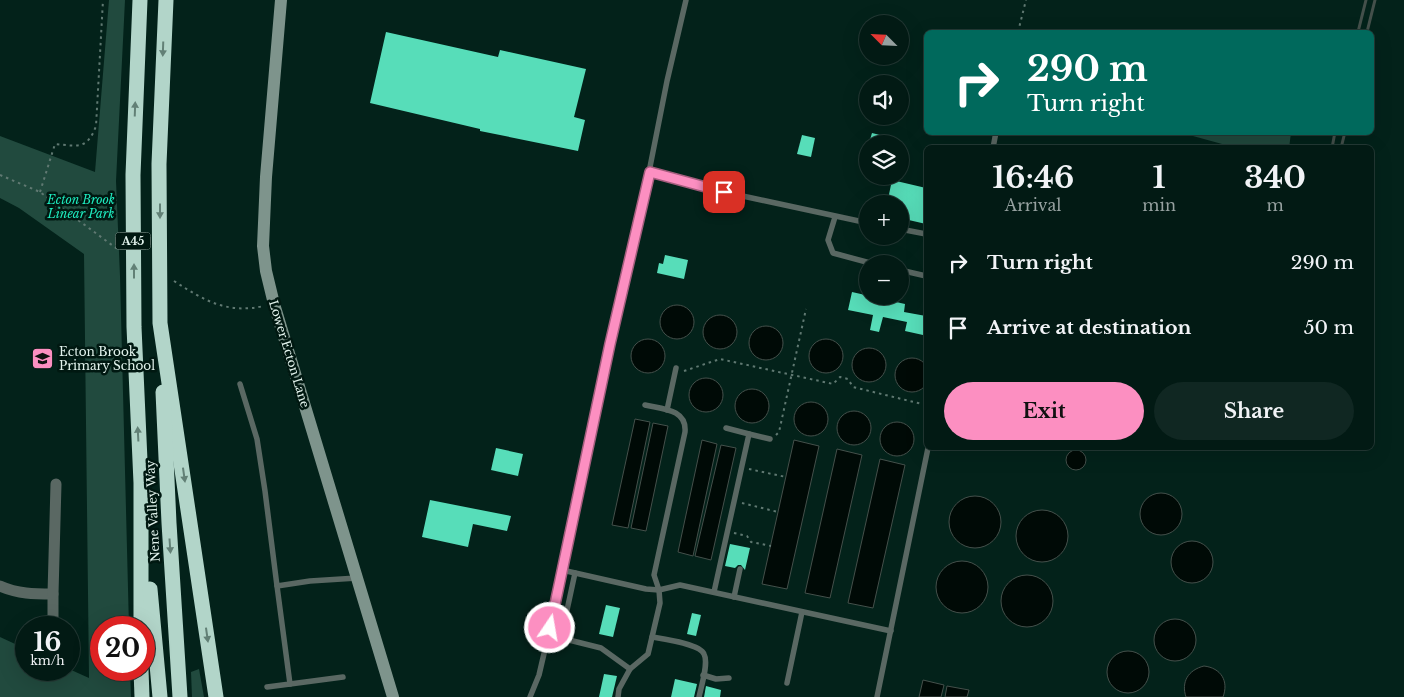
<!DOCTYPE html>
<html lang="en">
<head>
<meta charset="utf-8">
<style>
	:root { --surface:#021a14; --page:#102722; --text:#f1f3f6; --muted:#96a1a0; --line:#233834; --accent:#fc8fc1 }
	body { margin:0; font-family:"Libre Baskerville",serif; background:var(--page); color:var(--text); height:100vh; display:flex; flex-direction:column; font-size:19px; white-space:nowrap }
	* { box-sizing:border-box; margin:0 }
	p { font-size:16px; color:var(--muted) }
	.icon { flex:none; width:28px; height:28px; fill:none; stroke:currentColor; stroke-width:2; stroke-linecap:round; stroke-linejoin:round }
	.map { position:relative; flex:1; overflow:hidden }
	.panel { position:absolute; left:924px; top:145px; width:450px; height:305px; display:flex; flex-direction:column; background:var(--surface); border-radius:8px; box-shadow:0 5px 20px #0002,0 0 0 1px var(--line) }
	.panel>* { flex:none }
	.guide { position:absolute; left:924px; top:30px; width:450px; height:105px; border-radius:8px; box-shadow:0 5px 20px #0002,0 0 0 1px var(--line); background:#00695c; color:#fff; overflow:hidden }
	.needle { width:32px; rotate:294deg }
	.controls { position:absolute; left:859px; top:15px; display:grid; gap:10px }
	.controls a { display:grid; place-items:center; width:50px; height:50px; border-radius:50%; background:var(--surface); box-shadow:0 5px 20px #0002,0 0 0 1px var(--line); font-size:25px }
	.speed { position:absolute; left:15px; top:616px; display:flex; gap:10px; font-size:25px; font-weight:700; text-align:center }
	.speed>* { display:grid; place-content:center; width:65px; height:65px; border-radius:50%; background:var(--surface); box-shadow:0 5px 20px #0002,0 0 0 1px var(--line); line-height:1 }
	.speed small { font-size:12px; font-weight:400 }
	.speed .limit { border:8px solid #d22; background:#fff; color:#111 }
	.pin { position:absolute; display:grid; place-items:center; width:42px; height:42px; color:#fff; margin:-21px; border-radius:10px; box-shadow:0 2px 8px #0006 }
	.me { position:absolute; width:55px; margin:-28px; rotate:12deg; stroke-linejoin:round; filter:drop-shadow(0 0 4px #0008) }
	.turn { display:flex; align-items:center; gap:18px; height:105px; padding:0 20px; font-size:22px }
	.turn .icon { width:65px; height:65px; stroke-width:2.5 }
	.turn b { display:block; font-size:35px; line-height:42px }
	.eta { display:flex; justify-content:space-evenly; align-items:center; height:85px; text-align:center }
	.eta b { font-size:30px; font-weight:700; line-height:35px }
	.action { display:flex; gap:10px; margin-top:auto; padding:10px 20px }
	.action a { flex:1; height:58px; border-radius:30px; background:var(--accent); color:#111; font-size:20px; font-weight:700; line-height:58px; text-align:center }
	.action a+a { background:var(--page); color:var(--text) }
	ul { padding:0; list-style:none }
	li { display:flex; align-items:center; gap:15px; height:65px; padding:0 20px }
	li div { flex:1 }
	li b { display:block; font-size:19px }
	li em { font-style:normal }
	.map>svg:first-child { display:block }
	.green { fill:#214a3e }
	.water { fill:#000a06; stroke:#44504b }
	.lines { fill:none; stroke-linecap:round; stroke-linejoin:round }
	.stream { stroke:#44504b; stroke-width:3 }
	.building { fill:#57ddb9 }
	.path { stroke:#607972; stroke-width:2; stroke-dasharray:2.5 4; stroke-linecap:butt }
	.lane { stroke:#5a6863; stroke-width:5.5 }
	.street { stroke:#5a6863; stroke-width:11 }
	.secondary { stroke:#7e948c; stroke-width:12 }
	.highway { stroke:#b2d5c9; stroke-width:15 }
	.oneway { fill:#628076 }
	.route-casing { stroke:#a45d7d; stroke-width:12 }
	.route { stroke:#fc8fc1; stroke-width:9 }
	.labels { text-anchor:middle; stroke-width:5; stroke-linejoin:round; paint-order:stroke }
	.shield { fill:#001811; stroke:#9eb1ab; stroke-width:1 }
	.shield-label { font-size:11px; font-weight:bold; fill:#e2f3ed }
	.park-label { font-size:12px; font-style:italic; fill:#1eebbf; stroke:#001811 }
	.poi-label { font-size:12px; fill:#e2f3ed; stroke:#001811; text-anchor:start }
	.street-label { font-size:12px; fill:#e2f3ed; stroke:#001811 }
</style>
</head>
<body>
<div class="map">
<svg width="1404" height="697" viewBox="0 0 1404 697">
	<rect width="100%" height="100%" fill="#03221a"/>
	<g class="green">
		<path d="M 109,0 L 125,0 L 116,181 L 120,276 L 129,627 L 101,628 L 101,670 L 130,670 L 131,697 L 0,697 L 0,637 L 26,649 L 26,670 L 69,669 L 89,678 L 84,254 L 19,208 L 0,198 L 0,136 L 95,172 Z"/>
		<path d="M 1182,133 L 1291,133 L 1289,148 L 1233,147 Z"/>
		<path d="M 199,669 L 204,697 L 192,697 L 191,672 Z"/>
	</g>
	<g class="water">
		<circle cx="677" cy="322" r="17"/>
		<circle cx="720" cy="332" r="17"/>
		<circle cx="766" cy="343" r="17"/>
		<circle cx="826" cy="356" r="17"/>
		<circle cx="648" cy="356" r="17"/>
		<circle cx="869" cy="365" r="17"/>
		<circle cx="912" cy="375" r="17"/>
		<circle cx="706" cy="395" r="17"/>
		<circle cx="752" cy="406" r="17"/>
		<circle cx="811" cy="419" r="17"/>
		<circle cx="854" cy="428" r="17"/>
		<path d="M 635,419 L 650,422 L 628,528 L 612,525 Z"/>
		<circle cx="897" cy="439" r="17"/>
		<path d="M 653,423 L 668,426 L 646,531 L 631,528 Z"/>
		<path d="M 702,440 L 717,444 L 693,556 L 678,552 Z"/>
		<path d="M 794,440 L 819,446 L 787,589 L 762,584 Z"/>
		<path d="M 721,445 L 736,448 L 711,560 L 695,556 Z"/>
		<path d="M 837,449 L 862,455 L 830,598 L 805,593 Z"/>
		<circle cx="1076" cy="460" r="10"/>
		<path d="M 880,459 L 905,465 L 873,608 L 848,603 Z"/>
		<circle cx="1161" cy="514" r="21"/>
		<circle cx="975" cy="522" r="26"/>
		<circle cx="1042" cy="536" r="26"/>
		<circle cx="1192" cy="562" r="21"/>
		<circle cx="962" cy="587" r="26"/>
		<circle cx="1027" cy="601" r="26"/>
		<circle cx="1175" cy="640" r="21"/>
		<circle cx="1128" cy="672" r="21"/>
		<path d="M 1204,666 C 1221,668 1229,681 1223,697 L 1186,697 C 1181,682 1188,670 1204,666 Z"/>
		<path d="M 923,680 L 944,685 L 941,697 L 919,697 Z"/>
		<path d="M 947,686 L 969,690 L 967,697 L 945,697 Z"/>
	</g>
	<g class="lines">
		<g class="stream">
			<path d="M 1358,32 L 1366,0"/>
			<path d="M 1367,32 L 1375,0"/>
			<path d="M 1332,148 L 1335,132"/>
			<path d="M 1341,148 L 1345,132"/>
		</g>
	</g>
	<g class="building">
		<path d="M 386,32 L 498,57 L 500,50 L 586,69 L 574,117 L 585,120 L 578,151 L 480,131 L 480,129 L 370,103 Z"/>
		<path d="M 872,133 L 884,136 L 882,144 L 869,143 Z"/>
		<path d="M 802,135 L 815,138 L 811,157 L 797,154 Z"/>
		<path d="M 892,180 L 926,188 L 926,224 L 900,218 L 900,204 L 887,204 Z"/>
		<path d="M 665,255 L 688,260 L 684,279 L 657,273 L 659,263 L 663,264 Z"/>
		<path d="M 852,292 L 905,304 L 904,312 L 926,316 L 923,335 L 905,331 L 907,322 L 883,317 L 879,332 L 870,330 L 873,315 L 848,310 Z"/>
		<path d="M 496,448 L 523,454 L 518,476 L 491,470 Z"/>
		<path d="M 430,500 L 511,516 L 507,531 L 473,524 L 468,547 L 422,537 Z"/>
		<path d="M 730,544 L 750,548 L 745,570 L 741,565 L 738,565 L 735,568 L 725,566 Z"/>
		<path d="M 606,605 L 620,608 L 613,637 L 599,634 Z"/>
		<path d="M 692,613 L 701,615 L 696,636 L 687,634 Z"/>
		<path d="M 604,674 L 617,676 L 612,697 L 599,697 Z"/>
		<path d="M 675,679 L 697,684 L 694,697 L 671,697 Z"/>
		<path d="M 706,686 L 721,690 L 720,697 L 704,697 Z"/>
	</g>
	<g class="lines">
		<g class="path">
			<path d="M 1018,32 L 1026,0"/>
			<path d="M 0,175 L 40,192 L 120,251"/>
			<path d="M 40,192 L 55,144 C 78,146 87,150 96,126 L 103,0"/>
			<path d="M 174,281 C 205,301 227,314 264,306"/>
			<path d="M 684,371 L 720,359 L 833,384 L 840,377 L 848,379 L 853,387 L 926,405"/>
			<path d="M 776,435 L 779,432 L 806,309"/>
			<path d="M 749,469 L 786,477"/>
			<path d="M 742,503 L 778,512"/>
			<path d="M 734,533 L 747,536 L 751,542 L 771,546"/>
		</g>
		<g class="lane">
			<path d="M 993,148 L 996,132"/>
			<path d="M 649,172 L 667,81 L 686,0"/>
			<path d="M 835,217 L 828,240 L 833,253 L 874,264"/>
			<path d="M 900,229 L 926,234"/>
			<path d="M 900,270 L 926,276"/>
			<path d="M 240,384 L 257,439 L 265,491 L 277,586 L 310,581 L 357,578"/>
			<path d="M 667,410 L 676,368"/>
			<path d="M 749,434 L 770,439"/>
			<path d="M 562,570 L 646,589 L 659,590 L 680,585 L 891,631"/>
			<path d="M 575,573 L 561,638 L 601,648 L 630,669"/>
			<path d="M 714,592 L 749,434 L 726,428"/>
			<path d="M 734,597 L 740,569"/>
			<path d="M 652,637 C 663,639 700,644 704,654 C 709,663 701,687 699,697"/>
			<path d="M 703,675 L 716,679 L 729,678"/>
			<path d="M 787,683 L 802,612"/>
			<path d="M 290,684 L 343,677"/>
			<path d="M 267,687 L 290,684 L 277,586"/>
			<path d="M 530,697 L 539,675 L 550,628 L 606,364 L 649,172 L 724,192 L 868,223"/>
			<path d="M 618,697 L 619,689 L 630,669 L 648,654 L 660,603 L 659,590 L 654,575 L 685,432 C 687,409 662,409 645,405"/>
			<path d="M 877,697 L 928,448"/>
		</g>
		<g class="street">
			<path d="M 0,586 C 18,594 34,594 53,594 L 53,618"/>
			<path d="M 53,594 L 56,484"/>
		</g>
		<path class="secondary" d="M 281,0 L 266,177 L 263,246 L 266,271 L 274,304 L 393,697"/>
		<g class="highway">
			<path d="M 140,0 L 133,175 L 134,327 L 141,483 L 141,628"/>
			<path d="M 166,0 L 159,164 L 160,323 L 216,697"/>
			<path d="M 163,392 L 169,523 L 180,697"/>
			<path d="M 150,589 L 160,697"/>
			<path d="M 141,670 L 142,697"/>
		</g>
	</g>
	<defs><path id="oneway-solid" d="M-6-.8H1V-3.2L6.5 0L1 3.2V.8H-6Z" transform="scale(1.25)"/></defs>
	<g class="oneway">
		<use href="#oneway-solid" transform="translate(163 49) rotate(92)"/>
		<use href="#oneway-solid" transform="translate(135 109) rotate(-88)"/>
		<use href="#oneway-solid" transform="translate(160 211) rotate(90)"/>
		<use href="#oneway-solid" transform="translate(134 271) rotate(-90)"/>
		<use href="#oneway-solid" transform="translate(138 434) rotate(-93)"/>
		<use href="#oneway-solid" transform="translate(184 475) rotate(82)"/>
		<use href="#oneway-solid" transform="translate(170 546) rotate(86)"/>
		<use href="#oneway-solid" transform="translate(207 635) rotate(82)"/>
	</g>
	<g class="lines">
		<defs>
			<path id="route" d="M 550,628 L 610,344 L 650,172 L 724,192"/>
		</defs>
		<use href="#route" class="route-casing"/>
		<use href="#route" class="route"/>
	</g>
	<defs>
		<symbol id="school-square" viewBox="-11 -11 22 22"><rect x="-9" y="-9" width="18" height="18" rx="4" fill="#fc8fc1" stroke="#001811"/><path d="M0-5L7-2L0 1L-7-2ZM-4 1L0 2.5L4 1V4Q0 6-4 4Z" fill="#111"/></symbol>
	</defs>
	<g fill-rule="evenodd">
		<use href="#school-square" x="30" y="346" width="25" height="25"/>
	</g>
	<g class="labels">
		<rect class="shield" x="115.5" y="232.5" width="35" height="17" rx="4"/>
		<g class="shield-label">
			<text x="133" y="245">A45</text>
		</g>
		<g class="park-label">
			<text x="81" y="204">Ecton Brook<tspan x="81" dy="14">Linear Park</tspan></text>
		</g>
		<g class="poi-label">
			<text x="59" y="356">Ecton Brook<tspan x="59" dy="14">Primary School</tspan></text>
		</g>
		<g class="street-label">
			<text transform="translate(289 354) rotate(73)" y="4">Lower Ecton Lane</text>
			<text transform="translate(153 511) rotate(-93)" y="4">Nene Valley Way</text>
		</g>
	</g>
</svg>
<div class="controls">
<a><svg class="needle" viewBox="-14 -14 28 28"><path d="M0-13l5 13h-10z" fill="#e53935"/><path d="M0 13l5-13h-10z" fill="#96a1a0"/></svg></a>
<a><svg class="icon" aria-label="sound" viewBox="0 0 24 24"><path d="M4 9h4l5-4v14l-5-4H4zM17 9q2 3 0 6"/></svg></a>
<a><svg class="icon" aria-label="layers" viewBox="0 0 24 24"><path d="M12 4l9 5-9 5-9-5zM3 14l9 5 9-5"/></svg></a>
<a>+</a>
<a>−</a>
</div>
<div class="speed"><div>16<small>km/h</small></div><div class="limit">20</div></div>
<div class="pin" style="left:724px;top:192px;background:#d93025"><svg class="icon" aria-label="arrive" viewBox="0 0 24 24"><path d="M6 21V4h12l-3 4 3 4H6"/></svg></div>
<svg class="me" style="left:550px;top:628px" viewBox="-20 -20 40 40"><circle r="17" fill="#fc8fc1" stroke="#fff" stroke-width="3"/><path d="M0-11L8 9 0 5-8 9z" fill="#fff"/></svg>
<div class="guide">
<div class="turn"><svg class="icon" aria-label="right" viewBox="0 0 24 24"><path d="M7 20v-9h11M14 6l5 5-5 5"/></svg><div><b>290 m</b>Turn right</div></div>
</div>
<section class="panel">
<div class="eta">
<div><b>16:46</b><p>Arrival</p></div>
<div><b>1</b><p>min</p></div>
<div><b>340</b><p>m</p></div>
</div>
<ul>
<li><svg class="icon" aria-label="right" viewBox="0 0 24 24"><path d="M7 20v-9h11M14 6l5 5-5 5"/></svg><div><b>Turn right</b></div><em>290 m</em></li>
<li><svg class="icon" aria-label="arrive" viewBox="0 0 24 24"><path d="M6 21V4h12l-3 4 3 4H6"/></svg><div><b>Arrive at destination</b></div><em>50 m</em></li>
</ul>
<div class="action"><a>Exit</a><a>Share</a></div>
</section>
</div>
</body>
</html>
